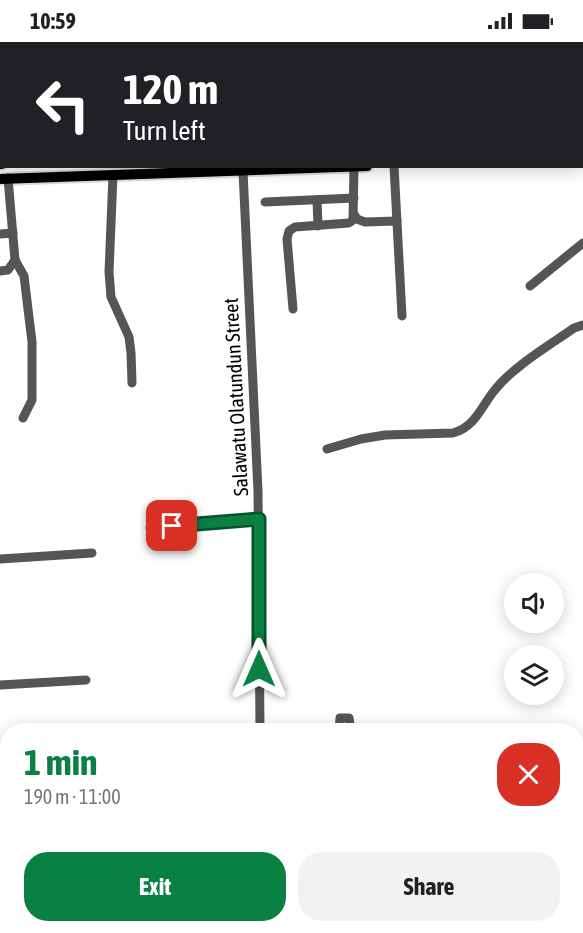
<!DOCTYPE html>
<html lang="en">
<head>
<meta charset="utf-8">
<style>
	:root { --surface:#fff; --page:#f2f2f2; --text:#202124; --muted:#757577; --accent:#0b8043 }
	body { margin:0; font-family:"Asap Condensed",sans-serif; background:var(--page); color:var(--text); height:100vh; display:flex; flex-direction:column; font-size:22px; white-space:nowrap }
	* { box-sizing:border-box; margin:0 }
	p { font-size:20px; color:var(--muted) }
	.icon { flex:none; width:33px; height:33px; fill:none; stroke:currentColor; stroke-width:2; stroke-linecap:round; stroke-linejoin:round }
	.map { position:relative; flex:1; overflow:hidden }
	.details { position:absolute; left:0px; top:681px; width:584px; height:210px; display:flex; flex-direction:column; background:var(--surface); border-radius:24px 24px 0 0; box-shadow:0 3px 15px #0003 }
	.details>* { flex:none }
	.guide { position:absolute; left:0px; top:0px; width:584px; height:126px; box-shadow:0 3px 15px #0003; background:#202124; color:#fff; overflow:hidden }
	.tools { position:absolute; left:504px; top:531px; display:grid; gap:12px }
	.tools a { display:grid; place-items:center; width:60px; height:60px; border-radius:50%; background:var(--surface); box-shadow:0 3px 15px #0003; font-size:30px }
	.pin { position:absolute; display:grid; place-items:center; width:51px; height:51px; color:#fff; margin:-26px; border-radius:12px; box-shadow:0 3px 9px #0006 }
	.me { position:absolute; width:66px; margin:-33px; rotate:0deg; stroke-linejoin:round; filter:drop-shadow(0 0 4px #0008) }
	.turn { display:flex; align-items:center; gap:21px; height:126px; padding:0 24px; font-size:27px }
	.turn .icon { width:78px; height:78px; stroke-width:2.5 }
	.turn b { display:block; font-size:42px; line-height:51px }
	.round { display:grid; place-items:center; flex:none; width:63px; height:63px; border-radius:24px; background:var(--page) }
	.summary { display:flex; align-items:center; justify-content:space-between; height:102px; padding:0 24px }
	h1 { font-size:36px; font-weight:700; line-height:45px; color:var(--accent) }
	.primary-button { display:flex; gap:12px; margin-top:auto; padding:12px 24px }
	.primary-button a { flex:1; height:69px; border-radius:24px; background:var(--accent); color:#fff; font-size:24px; font-weight:700; line-height:69px; text-align:center }
	.primary-button a+a { background:var(--page); color:var(--text) }
	.status { display:flex; justify-content:space-between; align-items:center; height:42px; padding:0 30px; background:var(--surface); direction:ltr }
	.status svg { height:16px; fill:currentColor }
	.map>svg:first-child { display:block }
	.lines { fill:none; stroke-linecap:round; stroke-linejoin:round }
	.major-casing { stroke:#dbdbdb; stroke-width:14 }
	.minor { stroke:#555; stroke-width:9 }
	.major { stroke:#000; stroke-width:10 }
	.route-casing { stroke:#07532c; stroke-width:15 }
	.route { stroke:#0b8043; stroke-width:10 }
	.labels { text-anchor:middle; stroke-width:5; stroke-linejoin:round; paint-order:stroke }
	.street-label { font-size:20px; fill:#000; stroke:#fff }
</style>
</head>
<body>
<div class="status"><b>10:59</b><svg viewBox="0 0 49 12"><path d="M0 12V9h3v3zM5 12V6h3v6zM10 12V3h3v9zM15 12V0h3v12zM26 1h20v11H26zM47 4h2v5h-2z"/></svg></div>
<div class="map">
<svg width="583" height="891" viewBox="0 0 583 891">
	<rect width="100%" height="100%" fill="#fff"/>
	<g class="lines">
		<defs>
			<g id="major">
				<path d="M 582,100 L 583,100"/>
				<path d="M 582,116 L 583,116"/>
				<path d="M 0,122 L 2,122"/>
				<path d="M 0,137 L 367,124"/>
			</g>
		</defs>
		<use href="#major" class="major-casing"/>
		<g class="minor">
			<path d="M 37,0 L 37,2"/>
			<path d="M 394,124 L 402,274"/>
			<path d="M 243,129 L 258,449 L 260,688"/>
			<path d="M 113,133 L 109,230 L 111,255 L 129,295 L 131,311 L 132,341"/>
			<path d="M 317,158 L 318,184"/>
			<path d="M 265,160 L 354,156"/>
			<path d="M 354,172 L 357,177 L 365,180 L 397,179"/>
			<path d="M 0,192 L 13,191"/>
			<path d="M 15,218 L 24,234 L 32,300 L 32,358 L 23,376"/>
			<path d="M 0,229 L 8,228 L 15,218 L 8,136"/>
			<path d="M 530,244 L 583,201"/>
			<path d="M 293,267 L 287,197 L 289,189 L 295,185 L 349,181 L 353,178 L 354,124"/>
			<path d="M 327,407 L 361,397 L 385,393 L 453,391 C 475,385 481,365 494,349 C 511,326 550,303 574,286 L 583,283"/>
			<path d="M 150,486 L 259,477"/>
			<path d="M 0,517 L 92,511"/>
			<path d="M 0,643 L 86,638"/>
			<path d="M 339,688 L 340,676 L 349,676 L 351,688"/>
			<path d="M 576,787 L 583,783"/>
			<path d="M 0,826 L 8,825"/>
			<path d="M 116,884 L 116,891"/>
			<path d="M 396,891 L 396,884"/>
		</g>
		<use href="#major" class="major"/>
	</g>
	<g class="lines">
		<defs>
			<path id="route" d="M 172,484 L 259,477 L 259,627"/>
		</defs>
		<use href="#route" class="route-casing"/>
		<use href="#route" class="route"/>
	</g>
	<g class="labels">
		<g class="street-label">
			<text transform="translate(236 355) rotate(-93)" y="7">Salawatu Olatundun Street</text>
		</g>
	</g>
</svg>
<div class="tools">
<a><svg class="icon" aria-label="sound" viewBox="0 0 24 24"><path d="M4 9h4l5-4v14l-5-4H4zM17 9q2 3 0 6"/></svg></a>
<a><svg class="icon" aria-label="layers" viewBox="0 0 24 24"><path d="M12 4l9 5-9 5-9-5zM3 14l9 5 9-5"/></svg></a>
</div>
<div class="pin" style="left:172px;top:484px;background:#d93025"><svg class="icon" aria-label="arrive" viewBox="0 0 24 24"><path d="M6 21V4h12l-3 4 3 4H6"/></svg></div>
<svg class="me" style="left:259px;top:627px" viewBox="-20 -20 40 40"><path d="M0-17L14 15 0 8-14 15z" fill="#0b8043" stroke="#fff" stroke-width="4"/></svg>
<div class="guide">
<div class="turn"><svg class="icon" aria-label="left" viewBox="0 0 24 24"><path d="M17 20v-9H6M10 6l-5 5 5 5"/></svg><div><b>120 m</b>Turn left</div></div>
</div>
<section class="details">
<div class="summary"><div><h1>1 min</h1><p>190 m · 11:00</p></div><a class="round" style="background:#d93025;color:#fff"><svg class="icon" aria-label="close" viewBox="0 0 24 24"><path d="M6 6l12 12M18 6L6 18"/></svg></a></div>
<div class="primary-button"><a>Exit</a><a>Share</a></div>
</section>
</div>
</body>
</html>
